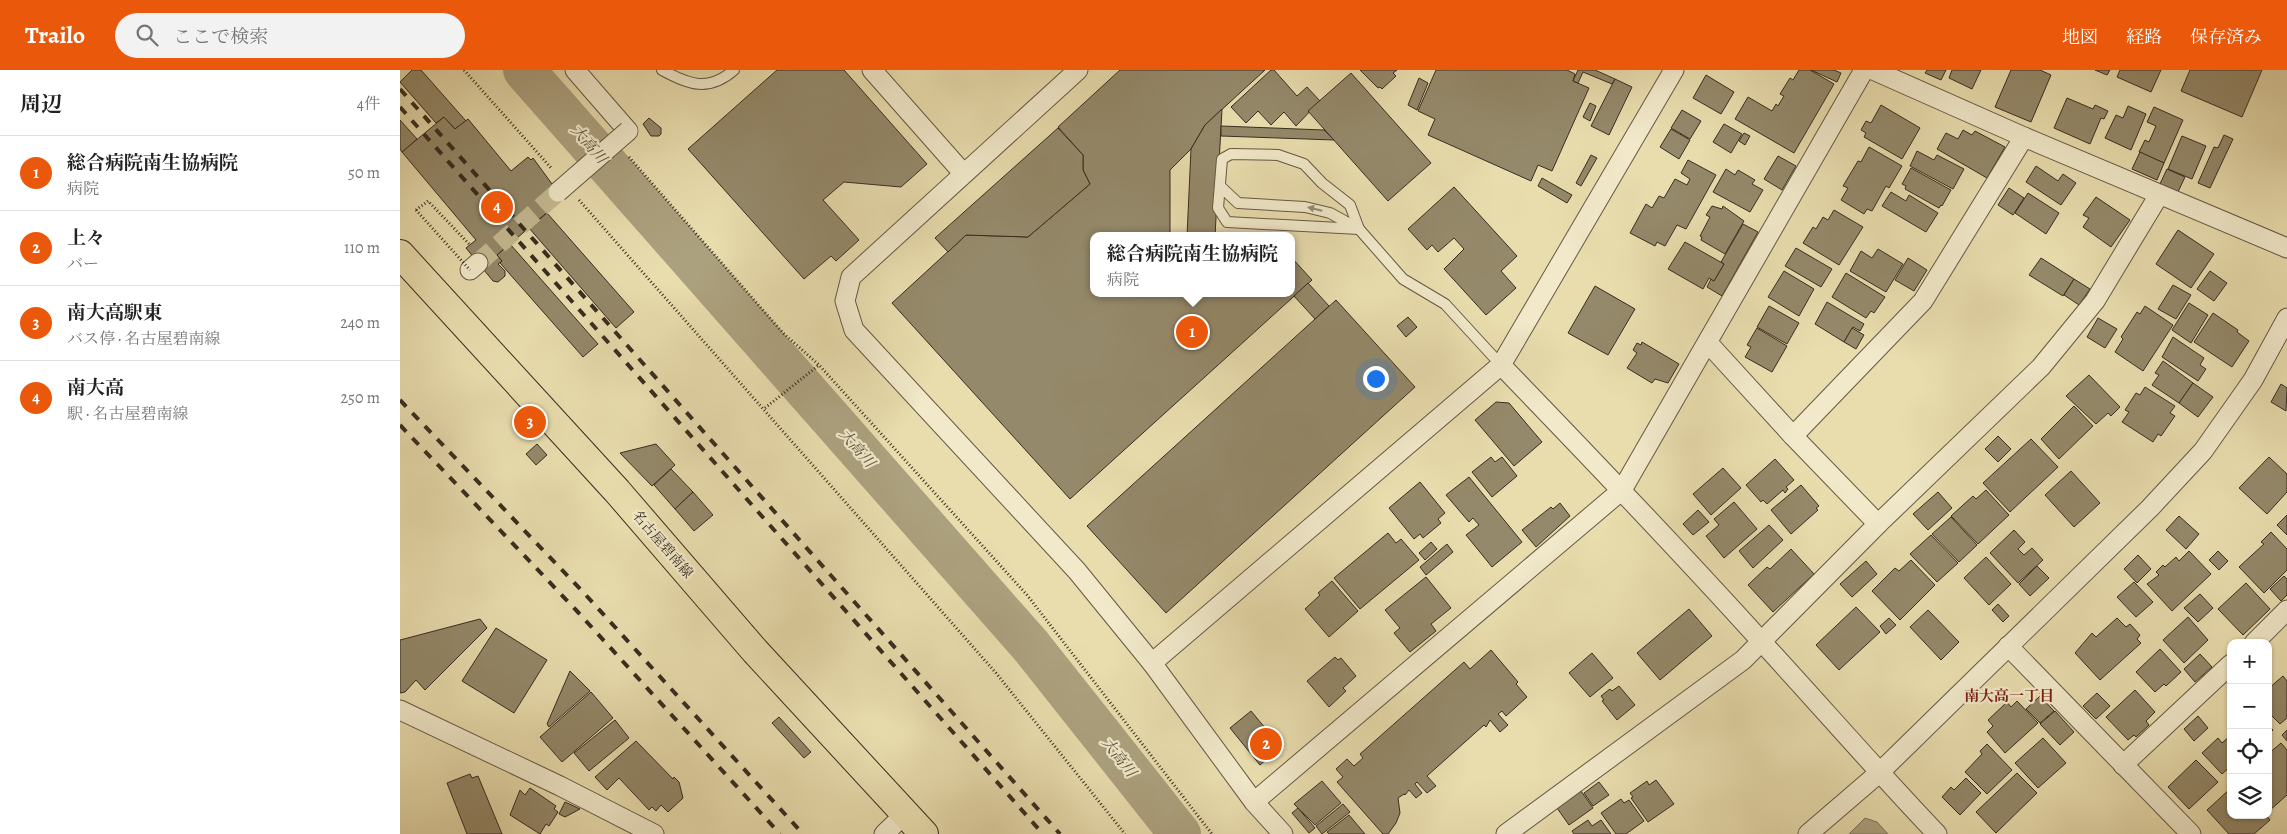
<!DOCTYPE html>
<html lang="ja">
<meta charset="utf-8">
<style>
:root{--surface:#fff;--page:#f2f2f2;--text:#222;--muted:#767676;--line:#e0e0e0;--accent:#ea580c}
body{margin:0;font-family:Alegreya,"Noto Serif JP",serif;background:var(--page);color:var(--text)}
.controls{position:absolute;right:15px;bottom:15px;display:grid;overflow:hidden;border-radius:10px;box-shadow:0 1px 4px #0004}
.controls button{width:45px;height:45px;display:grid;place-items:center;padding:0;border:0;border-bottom:1px solid var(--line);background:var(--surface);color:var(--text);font:25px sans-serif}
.you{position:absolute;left:975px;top:308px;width:18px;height:18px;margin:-12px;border:4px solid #fff;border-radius:50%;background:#1a73e8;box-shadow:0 0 0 8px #1a73e833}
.badge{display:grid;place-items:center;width:32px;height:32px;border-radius:50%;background:var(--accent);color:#fff;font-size:16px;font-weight:700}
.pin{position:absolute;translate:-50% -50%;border:2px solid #fff;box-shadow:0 1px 5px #0006}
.popup{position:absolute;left:690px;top:162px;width:205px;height:65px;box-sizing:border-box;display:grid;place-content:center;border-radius:10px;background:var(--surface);filter:drop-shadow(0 1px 4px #0005);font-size:16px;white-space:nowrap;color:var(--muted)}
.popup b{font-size:19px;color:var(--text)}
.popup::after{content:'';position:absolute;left:50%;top:100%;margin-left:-10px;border:10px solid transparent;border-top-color:var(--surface)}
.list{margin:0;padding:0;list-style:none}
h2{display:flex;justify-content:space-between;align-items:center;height:65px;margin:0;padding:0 20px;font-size:21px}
h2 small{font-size:16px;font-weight:400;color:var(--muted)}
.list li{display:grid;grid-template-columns:32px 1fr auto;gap:15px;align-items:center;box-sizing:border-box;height:75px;padding:0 20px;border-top:1px solid var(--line)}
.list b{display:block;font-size:19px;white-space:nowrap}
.list p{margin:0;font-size:16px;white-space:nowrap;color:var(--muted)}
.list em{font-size:16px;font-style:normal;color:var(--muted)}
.icon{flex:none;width:28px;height:28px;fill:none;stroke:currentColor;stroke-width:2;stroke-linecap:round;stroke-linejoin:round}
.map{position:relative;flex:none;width:1887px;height:764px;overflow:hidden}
header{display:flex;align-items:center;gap:30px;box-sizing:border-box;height:70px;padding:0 25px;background:var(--accent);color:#fff}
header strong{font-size:24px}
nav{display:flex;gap:28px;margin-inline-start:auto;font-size:18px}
.search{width:350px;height:45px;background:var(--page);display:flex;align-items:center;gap:12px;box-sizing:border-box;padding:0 18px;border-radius:28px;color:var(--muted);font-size:19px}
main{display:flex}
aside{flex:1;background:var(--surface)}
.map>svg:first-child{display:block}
.water{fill:#aca17e;stroke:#7d7358}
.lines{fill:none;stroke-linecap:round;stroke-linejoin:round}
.river{stroke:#aca17e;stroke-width:42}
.building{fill:#94896a;stroke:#372d20}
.street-tunnel{stroke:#c5ba92;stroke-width:19;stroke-dasharray:19 9;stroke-linecap:butt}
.lane-casing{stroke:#645944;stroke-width:12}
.street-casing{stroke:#645944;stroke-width:21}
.primary-casing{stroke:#372d20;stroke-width:30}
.path{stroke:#372d20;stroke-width:3;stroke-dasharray:1 2.5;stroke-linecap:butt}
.lane{stroke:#f1e9ca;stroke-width:10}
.street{stroke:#f1e9ca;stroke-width:19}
.primary{stroke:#e9ddae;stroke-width:28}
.rail{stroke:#372d20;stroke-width:4;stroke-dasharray:9 9;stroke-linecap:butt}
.street-bridge-casing{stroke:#645944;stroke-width:21;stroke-linecap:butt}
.path-bridge{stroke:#372d20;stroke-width:3;stroke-dasharray:1 2.5;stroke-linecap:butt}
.street-bridge{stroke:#f1e9ca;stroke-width:19}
.oneway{fill:#948b75}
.labels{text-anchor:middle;stroke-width:4.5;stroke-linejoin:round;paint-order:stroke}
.street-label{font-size:14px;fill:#372d20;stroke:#f1e9ca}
.water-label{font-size:15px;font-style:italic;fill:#5a503c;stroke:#f1e9ca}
.neighbourhood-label{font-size:15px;font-weight:bold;fill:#7a1f14;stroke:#f1e9ca}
</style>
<header>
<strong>Trailo</strong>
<div class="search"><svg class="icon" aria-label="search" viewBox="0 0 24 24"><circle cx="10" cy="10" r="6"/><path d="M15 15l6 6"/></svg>ここで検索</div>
<nav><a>地図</a><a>経路</a><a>保存済み</a></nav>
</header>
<main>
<aside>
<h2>周辺<small>4件</small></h2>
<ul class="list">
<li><span class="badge">1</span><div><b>総合病院南生協病院</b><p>病院</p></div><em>50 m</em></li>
<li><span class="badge">2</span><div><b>上々</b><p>バー</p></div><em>110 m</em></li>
<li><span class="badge">3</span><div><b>南大高駅東</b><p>バス停 · 名古屋碧南線</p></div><em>240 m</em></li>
<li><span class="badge">4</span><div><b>南大高</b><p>駅 · 名古屋碧南線</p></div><em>250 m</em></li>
</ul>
</aside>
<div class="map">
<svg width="1887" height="764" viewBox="0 0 1887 764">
<rect width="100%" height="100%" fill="#e9ddae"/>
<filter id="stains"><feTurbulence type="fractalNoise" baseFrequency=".004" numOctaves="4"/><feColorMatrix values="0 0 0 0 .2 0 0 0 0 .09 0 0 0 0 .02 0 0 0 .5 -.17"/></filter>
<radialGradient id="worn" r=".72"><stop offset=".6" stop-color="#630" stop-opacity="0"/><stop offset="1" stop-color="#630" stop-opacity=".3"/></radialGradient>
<!-- water -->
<polygon class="water" points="1465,748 1477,752 1488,764 1449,764"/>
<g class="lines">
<!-- river -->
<polyline class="river" points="124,0 631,576 780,764"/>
</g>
<!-- building -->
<g class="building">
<polygon points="12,0 21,0 66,51 55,59 44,47 36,53 0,12"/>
<polygon points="377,0 444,0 527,94 501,117 444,112 423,130 459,170 436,191 431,186 404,209 288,79"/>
<polygon points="720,0 865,0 805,55 791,79 770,100 770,165 778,166 693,166 693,223 891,223 891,187 912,210 670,429 492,233 566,165 628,167 690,114 683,100 683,85 658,57"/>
<polygon points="871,0 874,0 897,26 907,17 920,31 896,56 884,42 871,55 858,41 846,53 831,37"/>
<polygon points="960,0 997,0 993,3 996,6 982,19 980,17 978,18"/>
<polygon points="1036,0 1167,0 1175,4 1173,11 1189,18 1152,101 1138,95 1131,111 1028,65 1035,49 1018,41"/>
<polygon points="1178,0 1195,0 1215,9 1212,14 1183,2 1178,13 1173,11"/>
<polygon points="1399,0 1410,0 1434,14 1394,83 1335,49 1348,27 1372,41 1376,34 1378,36 1384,26 1380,24 1390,8 1393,10"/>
<polygon points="1411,0 1434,0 1441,3 1437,12"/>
<polygon points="1527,0 1546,0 1541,10 1525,3"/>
<polygon points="1552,0 1581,0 1572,19 1549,8"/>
<polygon points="1611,0 1640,0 1651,5 1631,52 1595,37"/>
<polygon points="1695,0 1710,0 1707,5"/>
<polygon points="1720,0 1761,0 1751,22 1717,7"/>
<polygon points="1790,0 1862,0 1842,47 1781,21"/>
<polygon points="951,3 1031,93 988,131 908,41"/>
<polygon points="1306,5 1334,22 1321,44 1293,28"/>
<polygon points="1019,8 1028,13 1017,40 1008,35"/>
<polygon points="1215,9 1232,17 1209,65 1191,56"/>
<polygon points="1667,28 1693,39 1695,35 1708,41 1704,49 1701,48 1690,74 1654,58"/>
<polygon points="1190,33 1196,36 1190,51 1183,47"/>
<polygon points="1481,35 1520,58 1502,89 1464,67 1466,63 1461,60 1466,51 1471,53"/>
<polygon points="1728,36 1746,44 1731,80 1705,68 1716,45 1723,48"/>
<polygon points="1754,37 1783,50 1764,93 1739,82 1745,70 1749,72 1756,56 1747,52"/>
<polygon points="822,39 815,166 787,166 791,79 805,55"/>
<polygon points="1282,40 1301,51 1290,69 1271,58"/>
<polygon points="44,47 55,59 68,49 111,101 128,87 131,90 133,88 163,129 97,185 102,191 98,194 105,201 105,206 98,212 93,211 66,178 76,170 2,82"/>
<polygon points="249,48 261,58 261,64 259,66 251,66 243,54"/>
<polygon points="0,50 17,69 2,82 0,79"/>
<polygon points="1324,54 1342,64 1331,83 1313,72"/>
<polygon points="821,56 924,60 934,70 821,66"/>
<polygon points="658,58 683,85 683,100 690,114 628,167 566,165 548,182 535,168"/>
<polygon points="1271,59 1290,70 1279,89 1260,77"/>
<polygon points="1563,60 1572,65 1575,61 1605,77 1587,108 1537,79 1546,63 1558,69"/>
<polygon points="1344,63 1350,66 1345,75 1339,71"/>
<polygon points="1824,65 1833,69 1810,118 1798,113 1814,77 1818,78"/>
<polygon points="1782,66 1806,76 1792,109 1768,99"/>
<polygon points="1469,77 1502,96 1489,118 1486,116 1472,141 1467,139 1464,144 1441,130 1448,118 1443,116 1458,91 1461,92"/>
<polygon points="1517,81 1534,90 1537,85 1564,99 1553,119 1510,96"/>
<polygon points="1740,82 1764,93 1757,110 1732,99"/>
<polygon points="1191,85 1197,88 1181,116 1176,113"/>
<polygon points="1378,86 1396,96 1382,120 1364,109"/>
<polygon points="1288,90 1316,105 1286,159 1277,155 1265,176 1257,172 1255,176 1230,163 1246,134 1252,138 1259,126 1264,128 1275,109 1287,115 1290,109 1281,103"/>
<polygon points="1636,96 1658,111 1663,104 1676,113 1661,135 1626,112"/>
<polygon points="1511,98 1551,120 1542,136 1541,135 1539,138 1505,119 1506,116 1502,114"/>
<polygon points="1326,99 1335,105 1338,100 1355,110 1352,114 1363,120 1350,142 1313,122"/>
<polygon points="1767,99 1785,107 1777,124 1759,116"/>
<polygon points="1142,108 1172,125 1167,133 1138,116"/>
<polygon points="1054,117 1117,186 1101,201 1116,218 1086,245 1044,199 1064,179 1054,168 1038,182 1032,175 1027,180 1008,159"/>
<polygon points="1609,118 1624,128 1613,145 1598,135"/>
<polygon points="1491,122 1506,131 1509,125 1538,143 1526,162 1482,136"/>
<polygon points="1628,123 1659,143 1646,164 1615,143"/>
<polygon points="1696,127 1730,150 1711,177 1683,157 1689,148 1683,145"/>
<polygon points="1312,136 1322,139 1323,136 1344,151 1325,184 1301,170 1302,167 1300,166 1310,147 1306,145"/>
<polygon points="1434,140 1463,157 1439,195 1403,173 1413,157 1416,159 1423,147 1428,150"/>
<polygon points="147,143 234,242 216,258 129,158"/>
<polygon points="1343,154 1358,162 1322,226 1307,217 1311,209 1314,211 1324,194 1321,192"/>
<polygon points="1778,160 1814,184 1791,218 1756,194"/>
<polygon points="1285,172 1324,194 1314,211 1309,208 1303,219 1268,199"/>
<polygon points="110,174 198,274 183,287 100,193 102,191 97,185"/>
<polygon points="1396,178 1432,199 1421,217 1385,196"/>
<polygon points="1478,179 1503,194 1486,222 1450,201 1461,181 1472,188"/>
<polygon points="1508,188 1527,200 1514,221 1495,210"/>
<polygon points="1641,188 1674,209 1663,226 1629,205"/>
<polygon points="1384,201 1414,219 1399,246 1368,227"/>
<polygon points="1810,201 1827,213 1814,231 1797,219"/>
<polygon points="1446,203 1485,227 1474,243 1471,241 1466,248 1432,227"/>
<polygon points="1674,209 1690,219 1679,235 1664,225"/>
<polygon points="908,213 929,236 915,249 894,226"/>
<polygon points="1773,215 1791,225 1776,249 1758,239"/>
<polygon points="1195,216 1235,239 1208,285 1168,263"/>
<polygon points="936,230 1015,317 766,543 687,456"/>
<polygon points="1427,232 1464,254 1460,261 1453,257 1444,272 1415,254"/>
<polygon points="1789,233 1808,245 1791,273 1772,260"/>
<polygon points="1369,236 1399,253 1387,274 1357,257"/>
<polygon points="1745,236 1773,255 1743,301 1715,282 1723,269 1721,267 1737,242 1740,244"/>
<polygon points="1813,243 1838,260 1837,262 1849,271 1832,297 1794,272"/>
<polygon points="1008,247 1017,257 1006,267 997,256"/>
<polygon points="1698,248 1717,259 1705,278 1687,267"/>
<polygon points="1357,258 1387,276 1372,302 1345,287 1351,277 1347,275"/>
<polygon points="1452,258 1464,265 1456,279 1444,272"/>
<polygon points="1773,267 1804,288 1800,295 1806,299 1798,311 1762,287"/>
<polygon points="1242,272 1279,294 1268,313 1255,309 1252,313 1227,298 1237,283 1233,280 1237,273 1241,275"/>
<polygon points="1763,291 1793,313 1779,333 1752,315 1759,305 1755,303"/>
<polygon points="1689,305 1720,337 1711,346 1708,343 1696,354 1666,326"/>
<polygon points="1793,313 1813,327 1798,347 1779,333"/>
<polygon points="1881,314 1887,318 1886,341 1871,332"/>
<polygon points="1745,317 1775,336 1770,343 1775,346 1761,366 1758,364 1753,372 1722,352 1729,342 1725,340 1736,323 1740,325"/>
<polygon points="1096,332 1109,333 1142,372 1114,396 1075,350"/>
<polygon points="1674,336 1693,356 1659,389 1641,369"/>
<polygon points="1598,366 1611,379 1598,392 1585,379"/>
<polygon points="1631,369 1658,397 1610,442 1583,413"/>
<polygon points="137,374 147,385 136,395 126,384"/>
<polygon points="256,374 275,395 252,416 220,383"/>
<polygon points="1091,387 1095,392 1102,387 1117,406 1092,427 1072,402"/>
<polygon points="1869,387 1887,404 1887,422 1867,444 1839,418"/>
<polygon points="1375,389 1394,410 1386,417 1388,419 1385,423 1383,420 1367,434 1363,430 1361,432 1346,415"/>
<polygon points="1323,398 1341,418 1311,445 1293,424"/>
<polygon points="271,399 293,422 275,439 254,415"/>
<polygon points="1671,401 1700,433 1674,457 1645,425"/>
<polygon points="1069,407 1122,472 1092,497 1066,465 1079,455 1073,448 1069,452 1046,425"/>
<polygon points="1020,412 1045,443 1038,449 1041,453 1023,468 1020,464 1014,469 989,438"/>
<polygon points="1401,415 1419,436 1416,438 1418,440 1391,464 1371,440"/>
<polygon points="1586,420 1609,445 1578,474 1551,446 1573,426 1576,429"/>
<polygon points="293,422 313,445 294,461 275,439"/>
<polygon points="1538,422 1552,438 1528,460 1513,444"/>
<polygon points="1334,432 1357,459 1324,488 1306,466 1319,455 1314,449"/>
<polygon points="1160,433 1170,446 1136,477 1122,460 1151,437 1153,439"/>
<polygon points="1298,440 1309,452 1293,465 1283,454"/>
<polygon points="1887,445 1887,465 1877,455"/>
<polygon points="1779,446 1799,464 1786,479 1766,460"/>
<polygon points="1551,447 1577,475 1559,492 1532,464"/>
<polygon points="1369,455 1383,470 1353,498 1339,481"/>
<polygon points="1614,460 1625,472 1618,479 1624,485 1632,478 1643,490 1618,513 1590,483"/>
<polygon points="1871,462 1887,479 1887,500 1864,523 1839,497 1864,474 1861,472"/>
<polygon points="988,463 996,473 1001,469 1019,490 960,539 934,508"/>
<polygon points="1531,465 1558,493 1537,512 1510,484"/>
<polygon points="1031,472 1037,479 1025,490 1019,483"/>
<polygon points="1047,474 1053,482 1026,505 1020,497"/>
<polygon points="1391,479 1414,504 1373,542 1348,515 1367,497 1370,499"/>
<polygon points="1789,481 1811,504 1772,541 1747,514 1759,505 1756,502 1763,495 1765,497 1776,487 1779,491"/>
<polygon points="1818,481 1828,491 1819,500 1809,490"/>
<polygon points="1738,485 1751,499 1737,513 1724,499"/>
<polygon points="1586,487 1611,514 1589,535 1564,508"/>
<polygon points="1511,490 1535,515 1500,550 1472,521 1495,498 1499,501"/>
<polygon points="1466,491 1477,504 1452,527 1440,514"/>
<polygon points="1637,496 1649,508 1630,526 1619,514"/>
<polygon points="1884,506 1887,509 1887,525 1881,531 1870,519"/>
<polygon points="1026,507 1051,538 1031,554 1036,561 1010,582 994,563 1000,558 985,540"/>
<polygon points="932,511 958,541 929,567 905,539 920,525 918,523"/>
<polygon points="1734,512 1753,532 1736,547 1717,527"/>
<polygon points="1846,513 1870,539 1843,565 1818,539"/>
<polygon points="1800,524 1813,538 1798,552 1784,538"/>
<polygon points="1598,534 1609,546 1603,552 1592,540"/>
<polygon points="1456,537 1480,562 1439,600 1416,575"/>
<polygon points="1289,539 1312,566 1260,610 1237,583"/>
<polygon points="1528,540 1559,572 1541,590 1510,557"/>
<polygon points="1788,547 1808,570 1784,593 1763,570"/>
<polygon points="1489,548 1496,555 1486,564 1480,556"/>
<polygon points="1717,548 1726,557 1730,554 1740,565 1737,569 1741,573 1700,610 1675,583 1692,563 1696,567"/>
<polygon points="80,549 87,558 25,620 16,610 5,622 0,623 0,570"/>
<polygon points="96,558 147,590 114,643 62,611"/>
<polygon points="1760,579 1781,602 1766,616 1764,614 1755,622 1736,602"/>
<polygon points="1091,580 1118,612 1116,614 1127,627 1106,646 1102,641 1098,644 1108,655 1100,662 1090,650 1086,657 1084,655 1027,706 1036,716 1027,723 1017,712 1015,714 1022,723 1016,728 1009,720 1005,725 1004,724 998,728 1000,743 996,753 988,764 983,764 937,712 943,707 936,699 947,689 954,696 963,688 960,684 1064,592 1070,599"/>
<polygon points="1192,583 1213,608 1190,627 1169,603"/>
<polygon points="1800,584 1812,597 1795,612 1784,599"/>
<polygon points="935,587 938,590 941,588 956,606 943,618 946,621 929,637 907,611"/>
<polygon points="170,601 190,621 149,657 147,654"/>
<polygon points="1883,606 1887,611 1887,648 1880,654 1868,642 1868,619"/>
<polygon points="1219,616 1235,635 1217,650 1202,631 1204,630 1201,626 1210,619 1212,621"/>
<polygon points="1735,620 1755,642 1746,651 1749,655 1736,667 1734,665 1728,670 1706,647"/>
<polygon points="191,622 213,648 162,692 140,667"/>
<polygon points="1697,623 1710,636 1696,649 1683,636"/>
<polygon points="1640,626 1654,641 1640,653 1626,639"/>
<polygon points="1617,631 1638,653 1605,683 1587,662 1593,656 1588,650 1607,632 1611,637"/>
<polygon points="851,641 881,677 860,695 830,658"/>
<polygon points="1655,641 1674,662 1660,675 1640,654"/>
<polygon points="1798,646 1808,658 1794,671 1784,659"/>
<polygon points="379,647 411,682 404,688 372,653"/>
<polygon points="215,650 229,668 189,701 174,683"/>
<polygon points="1868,655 1873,660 1868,665"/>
<polygon points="1887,660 1887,671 1882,665"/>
<polygon points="1831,665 1831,696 1822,704 1802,683 1818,668 1822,673"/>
<polygon points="1643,668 1666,693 1638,718 1615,693"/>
<polygon points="236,671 273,709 274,707 279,712 283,728 268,742 261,735 256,741 252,737 249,740 219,708 207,720 195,707"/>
<polygon points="1881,673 1887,680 1887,725 1868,742 1868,684"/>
<polygon points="1587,674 1612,700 1587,724 1565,702 1582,684 1580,681"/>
<polygon points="1796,690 1818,712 1789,739 1768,717"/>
<polygon points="1617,703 1637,723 1596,763 1576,742"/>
<polygon points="70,704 72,708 78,706 102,764 67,764 47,713"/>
<polygon points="1566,708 1581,723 1560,745 1542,727 1551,717 1554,720"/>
<polygon points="1256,710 1274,734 1248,752 1231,728 1233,727 1230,723 1247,711 1249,715"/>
<polygon points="922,711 941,733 915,755 894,734"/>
<polygon points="1199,712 1209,725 1193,736 1184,723"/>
<polygon points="130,718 156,736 154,739 158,742 149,756 146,754 140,764 110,745 120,720 125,725"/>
<polygon points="1831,718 1831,745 1866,745 1870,750 1854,764 1829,764 1807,740"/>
<polygon points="1181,721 1193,738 1169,755 1157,738"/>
<polygon points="1221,729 1224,733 1229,730 1244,751 1226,764 1216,764 1201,743"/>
<polygon points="165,732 180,739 165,747 159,744"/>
<polygon points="943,734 950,742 922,764 916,756"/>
<polygon points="898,738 915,758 909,763 892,743"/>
<polygon points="949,745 965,764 929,764 927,762"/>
<polygon points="1188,750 1192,756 1201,750 1211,764 1174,764 1172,761"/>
</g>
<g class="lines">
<!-- street-tunnel -->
<polyline class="street-tunnel" points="78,193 158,122"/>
<!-- lane casing -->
<g class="lane-casing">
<g id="lane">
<path d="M262 0C289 15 309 22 334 0"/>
<polygon points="831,84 878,85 904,94 922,113 950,135 959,159 827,152 818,138 822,89"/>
<polyline points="820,116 838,133 905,137 930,143 959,159 1003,209 1045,234 1101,295"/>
</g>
</g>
<!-- street casing -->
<g class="street-casing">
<g id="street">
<polyline points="175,0 228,61"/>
<polyline points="472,0 563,103"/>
<polyline points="678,0 451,207 445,231 454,260 677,501 752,593 854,732 883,764"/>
<polyline points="1473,0 1624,67 1887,178"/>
<polyline points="70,200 78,193"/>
<polyline points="1308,273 1393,366 1478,454"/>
<path d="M1101 295C1189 386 1276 477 1361 571 1420 635 1477 701 1537 764"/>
<polyline points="1393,366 1523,231 1624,67"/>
<polyline points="1854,573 1887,540"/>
<polyline points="1608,576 1791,764"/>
<polyline points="752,593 1101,295 1274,0"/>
<polyline points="0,640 160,716 254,764"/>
<polyline points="1723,695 1831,594"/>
<polyline points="854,732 1222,420 1464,0"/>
<polyline points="484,764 506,743"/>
<polyline points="1106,764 1343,590 1478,454 1641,297 1695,231 1759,125"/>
<polyline points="1408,764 1479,703 1750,438 1803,381 1853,310 1887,248"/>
</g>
</g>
<!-- primary casing -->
<g class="primary-casing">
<polyline id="primary" points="0,184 217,421 355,581 524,764"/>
</g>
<!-- path -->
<g class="path">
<polyline points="64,0 152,99"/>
<polyline points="229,87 383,263 419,295 627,525 812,764"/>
<polyline points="179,130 596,603 725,764"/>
<polyline points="16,140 28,131 69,174"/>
<polyline points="365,338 419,295"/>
</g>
<!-- lane -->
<use href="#lane" class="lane"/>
<!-- street -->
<use href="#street" class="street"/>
<!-- primary -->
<use href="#primary" class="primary"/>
<!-- rail -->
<g class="rail">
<polyline points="0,19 660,764"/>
<polyline points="0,37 643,764"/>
<polyline points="0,330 184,523 403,764"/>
<polyline points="0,355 176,540 380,764"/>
</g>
<!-- street-bridge casing -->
<g class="street-bridge-casing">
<polyline id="street-bridge" points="158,122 228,61"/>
</g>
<!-- path-bridge -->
<polyline class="path-bridge" points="16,140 70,200"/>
<!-- street-bridge -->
<use href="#street-bridge" class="street-bridge"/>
</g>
<!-- one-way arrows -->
<defs><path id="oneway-solid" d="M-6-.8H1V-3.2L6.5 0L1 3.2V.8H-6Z" transform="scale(1.25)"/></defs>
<use class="oneway" href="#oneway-solid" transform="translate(915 139) rotate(-166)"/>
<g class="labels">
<!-- street labels -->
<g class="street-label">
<text transform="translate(263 474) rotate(49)" y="5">名古屋碧南線</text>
</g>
<!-- water labels -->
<g class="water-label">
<text transform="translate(189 74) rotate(49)" y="5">大高川</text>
<text transform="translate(457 378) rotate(49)" y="5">大高川</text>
<text transform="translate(719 687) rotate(52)" y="5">大高川</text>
</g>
<!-- neighbourhood labels -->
<g class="neighbourhood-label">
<text x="1609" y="631">南大高一丁目</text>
</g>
</g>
<rect width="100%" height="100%" filter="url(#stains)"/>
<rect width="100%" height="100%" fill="url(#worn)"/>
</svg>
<div class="controls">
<button>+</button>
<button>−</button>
<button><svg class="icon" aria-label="locate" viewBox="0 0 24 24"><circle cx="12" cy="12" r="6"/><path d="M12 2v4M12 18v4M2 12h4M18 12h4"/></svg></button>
<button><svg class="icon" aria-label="layers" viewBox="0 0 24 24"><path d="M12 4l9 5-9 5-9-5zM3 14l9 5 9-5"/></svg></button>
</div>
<div class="you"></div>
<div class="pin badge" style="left:792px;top:262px">1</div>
<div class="popup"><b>総合病院南生協病院</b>病院</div>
<div class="pin badge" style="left:866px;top:674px">2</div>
<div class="pin badge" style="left:130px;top:352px">3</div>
<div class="pin badge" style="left:97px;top:137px">4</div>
</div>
</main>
